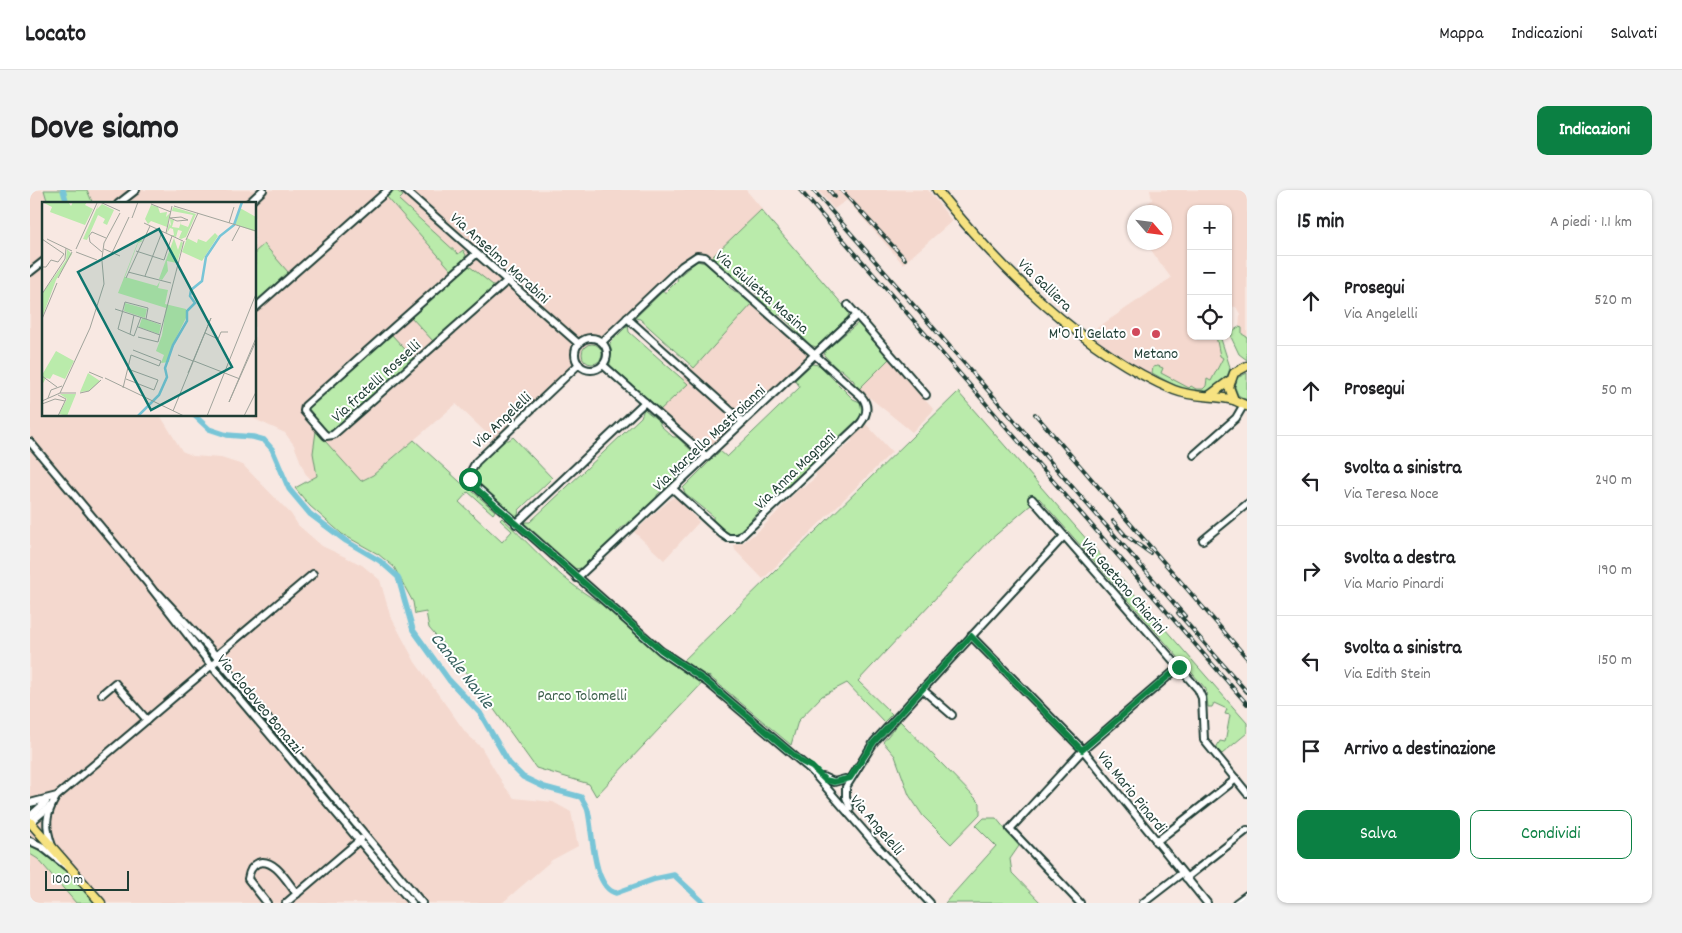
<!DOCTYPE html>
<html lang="it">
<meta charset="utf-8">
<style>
:root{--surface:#fff;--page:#f2f2f2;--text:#202124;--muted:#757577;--line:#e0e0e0;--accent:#0b8043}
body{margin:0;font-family:Dekko,sans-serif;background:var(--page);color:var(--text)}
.controls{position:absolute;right:15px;top:15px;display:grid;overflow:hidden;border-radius:10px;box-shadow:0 1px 4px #0004}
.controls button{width:45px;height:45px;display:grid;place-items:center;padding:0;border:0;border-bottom:1px solid var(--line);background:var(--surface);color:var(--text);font:25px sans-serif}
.compass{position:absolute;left:1097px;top:15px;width:45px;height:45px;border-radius:50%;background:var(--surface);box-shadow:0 1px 4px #0004;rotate:118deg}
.scale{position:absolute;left:15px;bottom:12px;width:84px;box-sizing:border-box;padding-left:5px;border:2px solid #1f3d34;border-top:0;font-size:14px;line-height:18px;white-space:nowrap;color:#1f3d34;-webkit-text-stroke:4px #fff;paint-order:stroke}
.stop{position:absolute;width:15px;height:15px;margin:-11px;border:4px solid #0b8043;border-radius:50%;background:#fff}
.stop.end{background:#0b8043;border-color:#fff;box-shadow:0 1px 5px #0008}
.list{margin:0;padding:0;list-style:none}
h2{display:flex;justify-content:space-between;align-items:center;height:65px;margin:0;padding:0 20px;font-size:21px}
h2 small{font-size:16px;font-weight:400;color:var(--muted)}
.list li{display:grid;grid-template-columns:32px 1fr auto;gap:15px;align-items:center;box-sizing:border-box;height:90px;padding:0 20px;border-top:1px solid var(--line)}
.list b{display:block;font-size:19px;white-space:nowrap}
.list p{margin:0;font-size:16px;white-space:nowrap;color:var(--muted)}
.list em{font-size:16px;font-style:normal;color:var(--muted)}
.actions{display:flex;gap:10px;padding:15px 20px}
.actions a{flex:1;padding:11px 0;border:1px solid var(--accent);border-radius:10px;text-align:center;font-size:18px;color:var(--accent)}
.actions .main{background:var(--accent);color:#fff}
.icon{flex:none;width:28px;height:28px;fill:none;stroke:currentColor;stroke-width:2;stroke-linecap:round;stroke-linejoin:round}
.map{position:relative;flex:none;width:1217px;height:713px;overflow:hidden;border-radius:10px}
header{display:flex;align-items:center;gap:30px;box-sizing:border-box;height:70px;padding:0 25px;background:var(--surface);border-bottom:1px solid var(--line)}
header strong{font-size:24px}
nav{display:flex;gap:28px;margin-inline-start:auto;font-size:18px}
.intro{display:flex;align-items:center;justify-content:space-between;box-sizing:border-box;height:120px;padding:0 30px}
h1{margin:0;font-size:35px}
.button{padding:12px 22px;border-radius:10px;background:var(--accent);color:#fff;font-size:18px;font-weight:700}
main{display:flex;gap:30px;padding:0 30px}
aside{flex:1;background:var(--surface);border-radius:10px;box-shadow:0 1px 4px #0004}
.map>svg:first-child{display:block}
.built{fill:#f4d8ce}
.green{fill:#baebab;stroke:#6c9470}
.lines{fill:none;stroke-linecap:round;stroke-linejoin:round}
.canal{stroke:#78c5d7;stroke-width:5.5}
.minor-casing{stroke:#1f3d34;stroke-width:10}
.major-casing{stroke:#1f3d34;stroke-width:11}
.minor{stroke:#fff;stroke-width:6}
.major{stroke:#f6e281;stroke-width:8}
.rail-casing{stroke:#1f3d34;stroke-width:4}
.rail{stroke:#fff;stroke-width:2;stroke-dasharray:5.5;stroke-linecap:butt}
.route{stroke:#0b8043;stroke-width:6}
.poi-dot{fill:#d1495b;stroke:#fff;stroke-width:2}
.labels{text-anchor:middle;stroke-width:4;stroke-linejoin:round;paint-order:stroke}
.street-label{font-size:16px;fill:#1f3d34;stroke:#fff}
.poi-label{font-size:16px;fill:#1f3d34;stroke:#fff;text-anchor:end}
.park-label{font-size:16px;fill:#3e604c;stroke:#fff}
.water-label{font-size:18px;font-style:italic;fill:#355f5d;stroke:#fff}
.inset-river{fill:none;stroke:#78c5d7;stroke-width:2.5}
.inset-road{fill:none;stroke:#a1a49c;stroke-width:1}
.view{fill:#0f766e;fill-opacity:0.15;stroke:#0f766e;stroke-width:2.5}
.inset-edge{fill:none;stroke:#1f3d34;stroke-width:2.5}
</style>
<header>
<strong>Locato</strong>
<nav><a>Mappa</a><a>Indicazioni</a><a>Salvati</a></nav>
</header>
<div class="intro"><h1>Dove siamo</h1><a class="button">Indicazioni</a></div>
<main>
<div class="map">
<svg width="1217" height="713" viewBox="0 0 1217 713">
<rect width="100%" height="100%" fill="#f8e8e2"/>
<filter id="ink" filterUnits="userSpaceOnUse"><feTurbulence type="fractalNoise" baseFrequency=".02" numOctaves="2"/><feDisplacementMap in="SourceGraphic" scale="10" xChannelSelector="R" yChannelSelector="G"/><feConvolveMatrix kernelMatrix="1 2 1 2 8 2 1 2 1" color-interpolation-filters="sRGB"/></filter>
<g filter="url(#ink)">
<!-- built -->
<g class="built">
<polygon points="0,0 14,0 18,14 14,14 14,225 130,225 152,261 163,266 191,268 213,275 261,324 268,335 292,356 332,375 350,390 360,425 385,472 436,543 451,557 475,597 484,608 523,612 541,622 548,656 522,670 472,713 0,713"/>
<polygon points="57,0 716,0 732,19 686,65 668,69 649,80 469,255 426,214 343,285 332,290 314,293 292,301 275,283 264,255 255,243 216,225 225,225 225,14 63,14"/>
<polygon points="788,0 898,0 922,31 873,74 817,10 804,19"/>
<polygon points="1120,0 1217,0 1217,170 1209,164 1201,147 1204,140 1209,137 1210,124 1206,117 1198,116 1198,19 1161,19 1161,146 1190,146 1200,177 1194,191 1172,202 1150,198 1134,192 1110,180 1058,144 1141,88 1116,53 1134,52 1134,22 1105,22 1122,10"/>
<polygon points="725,108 793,164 675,275 620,222"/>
<polygon points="859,169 904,220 882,242 829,199"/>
<polygon points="836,234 862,262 733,389 705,360 704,355 714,352 731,339 770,298 773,298 786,287 786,283 822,251 822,248"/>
<polygon points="642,308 647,308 669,332 634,370 604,342"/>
</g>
<!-- green -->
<g class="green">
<polygon points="14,0 57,0 63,14 18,14"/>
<polygon points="361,1 367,1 373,6 369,10 428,64 433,60 436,65 433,71 422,81 356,6"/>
<polygon points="731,20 819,122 818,127 786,157 780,155 751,125 747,125 728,108 728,105 714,92 710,93 682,67"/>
<polygon points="234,54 258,82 225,113 225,62"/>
<polygon points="667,71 675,73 699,94 699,97 722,114 664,178 610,129 605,128 632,102 636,102 647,91 648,87"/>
<polygon points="439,76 463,95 463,98 403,151 381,127"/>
<polygon points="828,133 859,169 829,199 824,195 824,191 811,179 807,179 794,165 796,160"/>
<polygon points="598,135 599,142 658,194 630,220 580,175 580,153"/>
<polygon points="1209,137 1212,138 1212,144 1217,147 1217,170 1209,164 1201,147 1204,140"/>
<polygon points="361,144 384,169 302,242 298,242 278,218"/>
<path d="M1186 146H1190L1200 177C1199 185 1194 191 1187 196 1166 212 1141 193 1122 183L1123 177 1128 176 1133 178 1131 183 1159 198 1161 196 1166 199H1173L1176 196 1177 189 1181 191 1193 168 1190 166Z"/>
<circle cx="562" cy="164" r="10"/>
<polygon points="782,174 789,175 823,209 830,212 832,221 830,227 738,316 734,316 722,328 722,332 709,343 699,344 683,330 683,326 655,303 653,298 690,261 697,267 770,197 765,190"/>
<polygon points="1217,183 1217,210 1208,205 1205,197 1207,188"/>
<path d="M928 202 1217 533V543L1192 564 1186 558 1190 551 1195 552 1200 525 1195 524 1197 519 1184 513 1182 517H1178L1176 499 1009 308 960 350 828 491 862 524 854 532 817 493 792 506 768 531 761 555 679 486 566 606 559 594 506 578 443 490 399 438 396 422 385 424 383 412 364 377 348 364 312 344 280 316 265 298 287 286 283 263 286 241 331 291 343 285 384 250 440 301 441 300 465 321 463 324 438 302 429 312 472 352 482 341 470 330 472 328C496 350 516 374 542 394 553 403 565 409 576 418 599 438 622 460 648 476Z"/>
<polygon points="614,219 630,232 630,235 643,247 647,247 664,263 664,271 644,293 640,293 627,305 627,308 603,331 599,331 587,342 587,346 552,378 544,379 494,335 494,332 500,332 611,227"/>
<polygon points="483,247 522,288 489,320 488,325 486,327 447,293 444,283 447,276 475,250 479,250"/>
<polygon points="870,531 950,613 950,624 921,654 893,626 879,605 865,566 853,552"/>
<polygon points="954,628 966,628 989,656 980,669 982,683 1011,713 915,713 966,656 946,636"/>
<path d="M0 656C26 667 48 692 66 713H46L8 669 0 664Z"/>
</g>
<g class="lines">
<!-- canal -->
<g class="canal">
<polyline points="33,0 37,14"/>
<path d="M164 225 179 239 197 245 223 247 234 250 242 259 259 299 280 324 316 351 350 371 368 387 383 440 419 490 450 523 479 573 493 587 514 597 551 607C553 611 557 616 558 621 563 641 562 697 586 703L625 689 644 685 674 713"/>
</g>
<!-- minor casing -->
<g class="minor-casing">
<g id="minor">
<polyline points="375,0 549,154"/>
<polyline points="88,14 106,0"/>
<polyline points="218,14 233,0"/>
<polyline points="446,64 275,216 274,221 296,246 303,245 477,91"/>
<polyline points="0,82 14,71"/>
<polyline points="818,115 896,205"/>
<polyline points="225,118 358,0"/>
<polyline points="597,128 713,232"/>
<circle cx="561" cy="164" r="16"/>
<path d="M572 152 652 76 667 66 675 67 831 206C839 215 838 224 830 234L709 348H698L692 344 643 299"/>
<polyline points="549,174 446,272 440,283 443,294 631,461 677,492 781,580 846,655 900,713"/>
<polyline points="573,175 677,267"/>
<polyline points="0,252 115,390 181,475 382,713"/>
<polyline points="1164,265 1206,228 1213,216"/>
<polyline points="1002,309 1168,499 1172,508 1174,550 1217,603"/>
<polyline points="486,334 615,212"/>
<polyline points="1173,350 1217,314"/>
<polyline points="547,388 827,125"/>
<polyline points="129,404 180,459 392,713"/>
<polyline points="941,446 1053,560 1177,713"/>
<polyline points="186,466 283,384"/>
<polyline points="892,499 922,525"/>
<polyline points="72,504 85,493 117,530"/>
<polyline points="793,587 804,592 815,589"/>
<polyline points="0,613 27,606 189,469"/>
<polyline points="820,618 816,607 816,597 844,552 1034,346"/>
<polyline points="0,626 16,612"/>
<polyline points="0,633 19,617"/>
<polyline points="0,651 11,656 36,676"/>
<polyline points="1126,652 1206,589"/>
<path d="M22 656C15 636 15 626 26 607"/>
<polyline points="1156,688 1217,640"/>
<path d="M237 713 218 689C219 682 221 676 228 673 244 667 258 693 267 704"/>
<polyline points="256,713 331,649"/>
<polyline points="1050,713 980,639 1053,560 1149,477"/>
<polyline points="1113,713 1152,683"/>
<polyline points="1206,713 1217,705"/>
</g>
</g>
<!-- major casing -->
<g class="major-casing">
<g id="major">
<path d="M907 0C968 76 1053 162 1144 200 1164 208 1184 205 1204 210"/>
<polyline points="1217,176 1204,183 1199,197 1204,210 1217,216"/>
<polyline points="1179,206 1199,191"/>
<polyline points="0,632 71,713"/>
</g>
</g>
<!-- minor -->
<use href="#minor" class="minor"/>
<!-- major -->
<use href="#major" class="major"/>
<!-- rail casing -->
<g class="rail-casing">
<g id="rail">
<polyline points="770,0 1217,514"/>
<polyline points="783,0 1155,426"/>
<polyline points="799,0 805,7"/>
<polyline points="811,0 875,69"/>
<polyline points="1005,224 1217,468"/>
<polyline points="1083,331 1095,345 1120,363"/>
<polyline points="1148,423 1217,502"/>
</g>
</g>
<!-- rail -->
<use href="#rail" class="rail"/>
</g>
</g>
<g class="lines" filter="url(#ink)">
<!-- route -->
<polyline class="route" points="440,289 449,301 631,460 677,492 772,572 782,577 795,590 804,592 820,588 844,552 941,446 1052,560 1149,477"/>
</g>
<!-- markers -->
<g class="poi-dot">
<circle cx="1106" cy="142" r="5"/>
<circle cx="1126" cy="144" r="5"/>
</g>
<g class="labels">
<!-- street labels -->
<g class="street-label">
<text transform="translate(471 67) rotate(42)" y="6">Via Anselmo Marabini</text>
<text transform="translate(1016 94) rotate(44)" y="6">Via Galliera</text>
<text transform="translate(733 101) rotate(41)" y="6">Via Giulietta Masina</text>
<text transform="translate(345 190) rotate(-42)" y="6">Via fratelli Rosselli</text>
<text transform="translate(471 229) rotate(-43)" y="6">Via Angelelli</text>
<text transform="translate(678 247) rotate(-43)" y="6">Via Marcello Mastroianni</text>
<text transform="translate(764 279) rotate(-44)" y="6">Via Anna Magnani</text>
<text transform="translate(1095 395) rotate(49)" y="6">Via Gaetano Chiarini</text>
<text transform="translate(231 513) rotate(50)" y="6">Via Clodoveo Bonazzi</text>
<text transform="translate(1103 601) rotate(51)" y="6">Via Mario Pinardi</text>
<text transform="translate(848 634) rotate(50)" y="6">Via Angelelli</text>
</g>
<!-- poi labels -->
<g class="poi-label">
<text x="1096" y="148">M'O Il Gelato</text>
<text x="1126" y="168" text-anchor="middle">Metano</text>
</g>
<!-- park labels -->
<g class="park-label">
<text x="552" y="510">Parco Tolomelli</text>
</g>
<!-- water labels -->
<g class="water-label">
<text transform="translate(433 480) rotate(52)" y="6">Canale Navile</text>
</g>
</g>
<!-- overview -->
<g transform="translate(12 12)">
<rect width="214" height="214" fill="#f8e8e2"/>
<path d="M0 0H26L29 4 31 0H45L43 3 51 7 43 23 8 10 10 5ZM57 1 55 7 60 2 72 8 65 23 61 21 63 17 56 13 45 38 41 37ZM109 3 116 5 118 11 125 10 124 15 128 11 125 25 109 19 106 22 103 17ZM131 5 154 12 144 35 139 37 137 36 140 29 136 28 134 35 128 33H132L131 27 128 26 125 31 127 21 129 24 128 17 132 18 130 25 137 26 140 17 138 22 146 25 151 13 130 9ZM198 6 214 15V30L192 22ZM173 31 176 34 160 59 140 50 145 36 155 41 156 37 164 40ZM132 36 136 48 139 39 141 41 135 61 125 59 126 69 120 78 117 77ZM97 37 101 39 96 41 83 75 115 84 118 79 116 86 126 88 123 102 144 107V116L130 144 127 160 119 161 122 153 114 149 120 133 124 106 76 91ZM25 47 30 52 14 78 0 116V92L24 58ZM83 101 105 107 103 116 82 109ZM100 116 119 123 117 132 97 125ZM14 149 32 159 23 177 11 172 8 177 4 176 0 183V173ZM46 171 58 179 47 189 38 190ZM18 192H34L25 214 17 212 25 197Z" fill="#baebab"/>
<path class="inset-river" d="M96 214 117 193 125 175 123 166 131 143 145 119V109L153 101 148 94 149 88 160 79 164 55 178 34 192 23 200 0"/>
<path class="inset-road" d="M58 0 78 9M109 2 129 10M132 4 214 29M139 15 146 18 135 19 128 16ZM90 16 96 0M102 21 141 39M187 21 192 5M124 31 130 4M0 37 22 52 16 60 9 58 4 65H0M5 37 30 49M144 38 156 11M190 39 198 24M34 47 55 1M62 47 78 54M94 49 122 58 130 34M34 50 55 58M60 50 48 40 47 34 50 30 64 36M70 51 87 15M60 56 62 41 78 11M86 70 129 81M103 74 120 30M16 76 30 50M84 76 108 24M0 92 23 57 24 46M73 107 119 122M0 117 15 81M96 125 118 133M163 131 176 137 179 130H186M88 132 92 113M92 134 76 127 83 100 106 106 104 117M92 134 99 115M96 135 116 140 142 39M214 136 187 200 214 139M89 153 117 164 119 159 91 148M136 153 151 159M152 159 198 177M47 170 61 176M0 174 15 185M63 176 142 214M84 177 112 188 116 178 86 167M81 186 89 153M18 191H34M38 191 47 189 59 178M16 193 24 197 16 214M6 196 9 188 20 184M0 199 18 191 48 126 62 82 60 59M0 202 13 197 23 199M131 209 169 116 146 171M165 214 214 92M202 214 214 190"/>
<path class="view" d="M117 27 190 165 109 208 36 70Z"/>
<rect width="214" height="214" class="inset-edge"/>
</g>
</svg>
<div class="controls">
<button>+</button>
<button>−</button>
<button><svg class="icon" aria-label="locate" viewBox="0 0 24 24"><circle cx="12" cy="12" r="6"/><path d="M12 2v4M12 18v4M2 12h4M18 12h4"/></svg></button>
</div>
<svg class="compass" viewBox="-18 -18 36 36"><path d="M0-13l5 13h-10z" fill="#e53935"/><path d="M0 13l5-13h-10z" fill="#757577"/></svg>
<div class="scale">100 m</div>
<div class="stop" style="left:440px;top:289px"></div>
<div class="stop end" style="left:1149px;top:477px"></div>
</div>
<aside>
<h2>15 min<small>A piedi · 1.1 km</small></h2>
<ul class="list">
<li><svg class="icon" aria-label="ahead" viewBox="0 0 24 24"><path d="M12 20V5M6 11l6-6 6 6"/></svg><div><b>Prosegui</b><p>Via Angelelli</p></div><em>520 m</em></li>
<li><svg class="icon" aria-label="ahead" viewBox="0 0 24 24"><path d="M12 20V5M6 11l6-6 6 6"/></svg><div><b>Prosegui</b></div><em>50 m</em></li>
<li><svg class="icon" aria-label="left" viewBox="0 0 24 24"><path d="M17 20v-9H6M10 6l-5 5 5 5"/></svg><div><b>Svolta a sinistra</b><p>Via Teresa Noce</p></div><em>240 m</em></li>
<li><svg class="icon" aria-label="right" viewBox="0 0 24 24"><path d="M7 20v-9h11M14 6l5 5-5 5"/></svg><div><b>Svolta a destra</b><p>Via Mario Pinardi</p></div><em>190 m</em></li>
<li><svg class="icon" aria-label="left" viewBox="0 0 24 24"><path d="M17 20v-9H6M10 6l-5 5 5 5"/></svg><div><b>Svolta a sinistra</b><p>Via Edith Stein</p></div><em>150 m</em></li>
<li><svg class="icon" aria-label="arrive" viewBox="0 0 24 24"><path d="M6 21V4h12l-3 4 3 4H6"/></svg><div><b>Arrivo a destinazione</b></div></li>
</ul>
<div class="actions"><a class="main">Salva</a><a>Condividi</a></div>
</aside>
</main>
